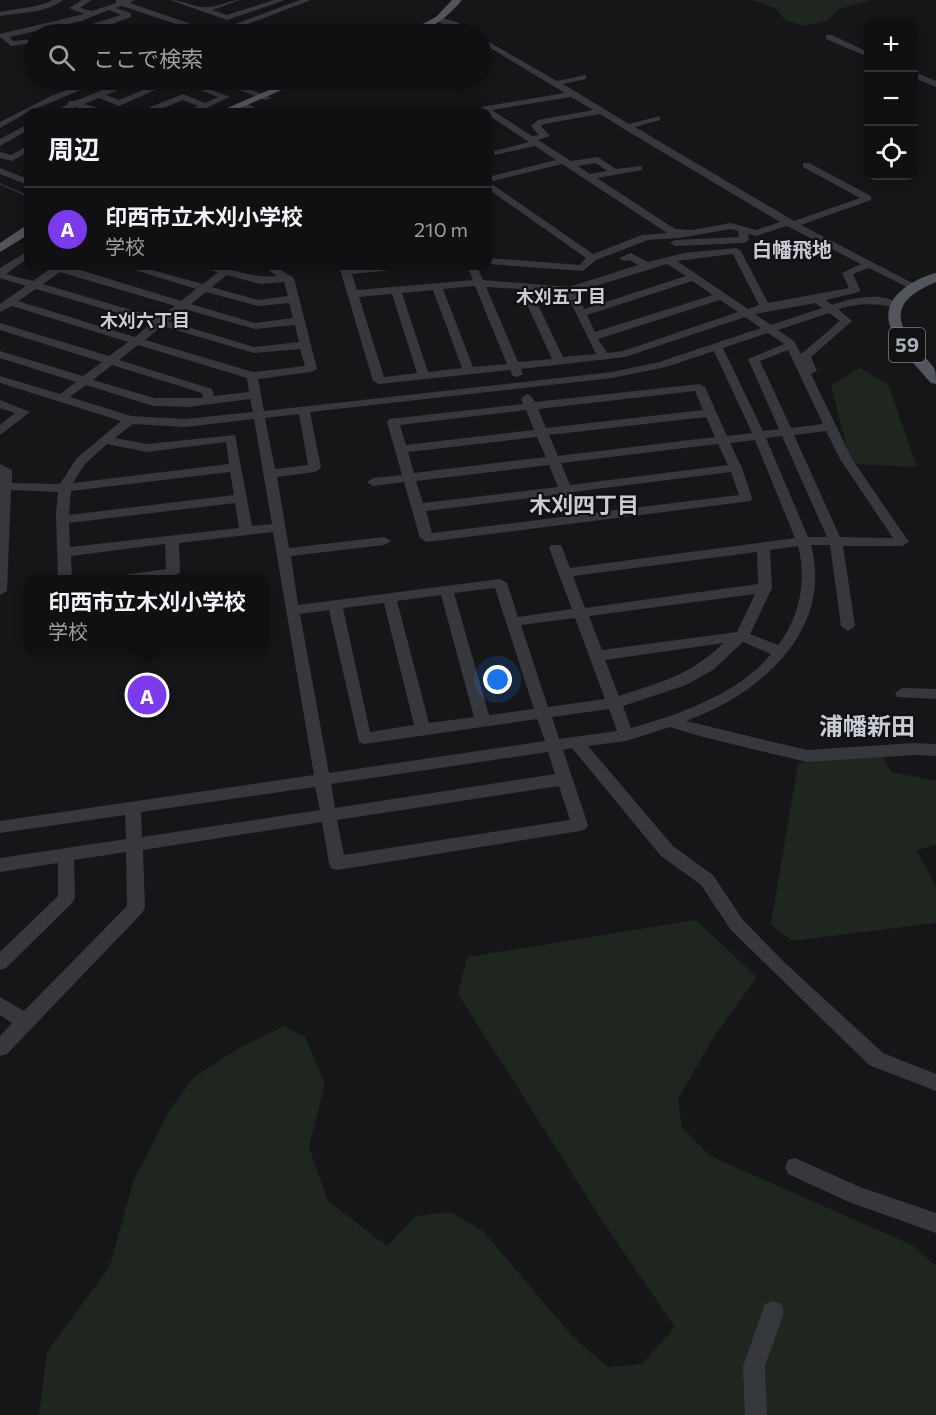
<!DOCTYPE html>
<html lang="ja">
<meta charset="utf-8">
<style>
:root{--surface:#101012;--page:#19191b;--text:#f1f3f6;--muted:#9c9d9f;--line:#303032;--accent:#7c3aed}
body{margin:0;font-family:Commissioner,"Noto Sans JP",sans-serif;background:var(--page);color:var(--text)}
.controls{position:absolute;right:18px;top:18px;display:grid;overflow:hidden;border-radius:12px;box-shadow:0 3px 15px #0003}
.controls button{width:54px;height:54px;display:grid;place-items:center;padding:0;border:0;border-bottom:2px solid var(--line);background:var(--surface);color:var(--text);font:30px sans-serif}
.you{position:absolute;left:498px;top:680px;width:21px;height:21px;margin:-15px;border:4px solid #fff;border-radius:50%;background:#1a73e8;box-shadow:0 0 0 9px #1a73e833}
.badge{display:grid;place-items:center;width:39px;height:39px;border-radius:50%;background:var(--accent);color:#fff;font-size:20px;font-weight:700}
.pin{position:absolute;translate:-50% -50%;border:3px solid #fff;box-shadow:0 2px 6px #0006}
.popup{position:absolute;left:24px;top:575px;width:246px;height:78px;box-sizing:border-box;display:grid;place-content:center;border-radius:12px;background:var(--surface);filter:drop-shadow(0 2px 4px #0005);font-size:20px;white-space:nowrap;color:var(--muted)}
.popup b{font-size:22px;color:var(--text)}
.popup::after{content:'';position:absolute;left:50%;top:100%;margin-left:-12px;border:12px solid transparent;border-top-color:var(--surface)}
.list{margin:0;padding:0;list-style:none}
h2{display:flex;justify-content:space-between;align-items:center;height:78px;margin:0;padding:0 24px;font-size:26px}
h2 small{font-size:20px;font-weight:400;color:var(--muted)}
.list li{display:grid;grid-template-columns:39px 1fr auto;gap:18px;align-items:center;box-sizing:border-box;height:84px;padding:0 24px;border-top:2px solid var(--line)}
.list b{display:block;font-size:22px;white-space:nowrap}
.list p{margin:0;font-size:20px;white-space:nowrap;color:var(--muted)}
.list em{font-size:20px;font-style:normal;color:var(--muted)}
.icon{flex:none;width:33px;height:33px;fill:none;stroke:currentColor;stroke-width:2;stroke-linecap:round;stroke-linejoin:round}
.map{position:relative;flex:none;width:936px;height:1415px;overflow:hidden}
.search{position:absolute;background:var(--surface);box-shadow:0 3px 15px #0003;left:24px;top:24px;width:468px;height:66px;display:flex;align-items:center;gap:15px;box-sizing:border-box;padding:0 21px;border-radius:33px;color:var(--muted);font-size:22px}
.panel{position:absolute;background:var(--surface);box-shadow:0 3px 15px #0003;left:24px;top:108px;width:468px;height:162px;border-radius:12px}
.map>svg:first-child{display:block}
.green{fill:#1e261f}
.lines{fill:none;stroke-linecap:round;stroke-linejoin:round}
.stream{stroke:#2c353c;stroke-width:1.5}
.minor{fill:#37383d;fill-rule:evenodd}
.major{fill:#53555c;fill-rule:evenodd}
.labels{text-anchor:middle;stroke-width:4.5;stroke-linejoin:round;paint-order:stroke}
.far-neighbourhood-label{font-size:18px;font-weight:bold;fill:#c9ccd4;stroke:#111113}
.far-quarter-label{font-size:20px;font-weight:bold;fill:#c9ccd4;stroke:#111113}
.shield{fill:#111113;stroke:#7b7e86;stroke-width:1.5}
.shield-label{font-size:20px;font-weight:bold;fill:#a8adb8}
.neighbourhood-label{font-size:22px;font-weight:bold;fill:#c9ccd4;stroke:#111113}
.quarter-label{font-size:24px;font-weight:bold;fill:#c9ccd4;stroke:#111113}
</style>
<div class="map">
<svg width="936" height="1415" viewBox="0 0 936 1415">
<rect width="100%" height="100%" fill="#161618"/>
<!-- green -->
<g class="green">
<polygon points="751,0 871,0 839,9 828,20 805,26 785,20 775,8"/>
<polygon points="860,368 888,384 917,467 851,464 831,385"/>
<polygon points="876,745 891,772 936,781 936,845 916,850 936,886 936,923 792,941 771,924 798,764"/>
<polygon points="696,920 757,977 713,1038 678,1099 682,1127 710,1156 912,1245 936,1266 936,1415 39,1415 47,1352 110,1266 133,1182 169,1111 194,1077 241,1047 284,1026 305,1037 325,1084 309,1147 328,1201 387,1246 416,1216 451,1212 483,1231 573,1337 608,1367 642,1364 675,1327 603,1222 458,994 467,957"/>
</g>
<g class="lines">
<!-- stream -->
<polyline class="stream" points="0,184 28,196"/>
<!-- minor -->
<g class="minor">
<path d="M53 0H63C44 14 22 12 0 16V12C19 8 36 8 53 0Z"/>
<path d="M82 0H92L80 8 92 11 116 3V0H135L130 3 214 32 300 0H311L222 34H206L122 6 116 8 131 13V17C108 25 84 37 60 34L121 15 109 10 81 21 9 37 13 41 34 39V43L11 46 0 37V34L84 14 69 8Z"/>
<path d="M170 0C182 0 191 6 203 7 214 9 228 0 240 0L212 10 227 15 274 0H285L227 20Z"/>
<polygon points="439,17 457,22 476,34 467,34 436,21 436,17"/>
<polygon points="826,35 832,35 868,52 868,57 826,39"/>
<path d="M482 38 557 81 586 75V79L563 84 629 124 660 116V120L635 127 794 221 860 198 803 167V163H809L871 196V200L801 225 918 286 913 289 909 288 869 268 853 274 860 290 859 292 826 300 832 305C851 298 882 291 899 304L894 307C875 303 857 303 838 309L852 321 811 357 817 371 811 374 852 459 909 542 902 546H843L855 626 848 631 841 626 830 545H811C834 631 759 695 686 721L807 750 914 743 936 744V756L914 755 807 762 703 737 670 727 626 741 588 746 673 846 713 875 743 920 784 962 883 1053 936 1074V1091L869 1065 731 930 701 885 661 856 572 748 563 750 588 825 586 829 580 831 337 870 331 868 329 863 322 822 143 850 145 908 142 913 7 1054 0 1056V1036L12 1023 0 1015V997L24 1011 127 906 126 852 74 860 75 898 72 903 6 968 0 970V952L58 896V863L0 872V858L126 839 125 815 0 833V821L314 775 273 532 179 543 180 572C169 583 125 580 109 580L116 576 166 569 165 544 71 556 72 580H58L56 513 58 492 11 490 7 591 0 595V464L12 470V483L60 484 76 459 121 421 0 383V376L60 394 76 382 0 358V351L83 376 102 362 0 330V323L109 356 128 342 12 306 0 312V304L26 286 0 278V268L28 251V258L6 274 33 281 54 266H67L181 301 196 289 122 266H137L203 284 218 272 202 268 201 266C228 266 250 279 277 276L263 266H274L294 278 317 369 311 372 258 379 264 411 612 372 659 362 761 328 745 317 625 357 521 369 523 374 517 377 513 376 510 370 379 384 373 381 339 266H349L350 268 406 266 401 269 352 274 357 290 473 280 467 266H477L483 280 569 287 638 265 630 260 624 261 619 258 631 253 648 262 684 253 736 248 741 251 768 303 849 288 842 273 861 264 787 226 756 236 748 234 749 240 744 243 675 246 670 243 675 240 739 237 738 231 731 229 679 238 648 240 596 260 583 271 488 264V258L580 265 586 258 488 189V177L556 160 535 146 494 155V151L529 142 488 115V112L481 111V107L565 93 482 43ZM571 97 593 110 538 120 531 126 539 135 532 136 492 110ZM600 114 624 129 780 222 756 230 731 223 692 230 675 229 597 178 642 170V166L616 169 598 157 571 161 538 140 550 136 541 126 544 124ZM596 163 607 171 590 174 578 166ZM562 164 667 233 642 235 593 254 489 182ZM733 254 759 305 748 309 677 261ZM667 264 686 276 584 309 576 292ZM60 272 175 306 158 318 43 284ZM227 275 260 284 284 282 288 296 258 300 212 287ZM692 281 713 295 595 332 587 315ZM475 286 507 364 473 367 443 289ZM486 287 520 289 552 359 518 362ZM36 289 152 323 135 337 18 301ZM433 290 462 368 428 372 402 293ZM531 290 566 293 596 354 563 357ZM206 292 258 306 289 303 293 318 255 323 191 304ZM392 294 417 373 384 377 359 297ZM720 300 738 312 623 351 607 353 598 339ZM815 303 822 308 771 325 755 314ZM184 309 255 329 295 325 299 342 254 347 168 321ZM829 313 840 321 801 354 794 341 778 330ZM162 326 254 353 300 349 305 366 253 372 145 340ZM768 333 784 344 748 359 779 429 763 431 723 348ZM138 345 247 378 249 392 214 396 212 389 119 360ZM788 350 823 424 791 428 760 361ZM714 351 752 433 727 436 705 387 699 384 535 402 531 396 527 394 521 398 523 404 389 419 387 422 402 475 373 478 367 482 373 486 404 482 420 538 427 542 751 501 752 498 742 468 730 443 755 440 795 538 570 568 561 545H551L549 548 572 609 518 617 507 583 500 579 298 605 291 556 384 545 391 541 384 537 289 548 277 477 315 472 321 468 310 412 612 378 666 367ZM112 365 202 393 203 398H154L93 380ZM86 385 153 406 188 407 250 399 253 412 185 419 131 416 70 397ZM695 391 703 410 546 428 538 409ZM526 410 534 430 406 445 400 425ZM299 414 308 465 275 469 265 418ZM706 417 715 437 558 456 549 435ZM254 419 272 524 252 526 235 435 147 444 115 438 133 424 185 427ZM826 431 840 459 893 538 840 537 794 435ZM782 436 827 537H808L766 438ZM537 437 546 457 414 473 408 452ZM226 442 229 464 73 483 85 464 107 444 147 452ZM718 444 728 465 570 485 561 463ZM549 465 558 487 423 503 416 481ZM230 472 234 495 69 515 71 491ZM731 472 739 495 583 514 573 492ZM561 494 570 516 432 533 426 511ZM235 503 239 528 70 547 69 523ZM798 546C807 580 800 617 778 645L750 634 772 588 770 550ZM757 552 758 584 585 608 573 576ZM495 588 534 709 489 715 454 593ZM755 594 737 632 602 650 589 616ZM441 595 474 717 429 723 397 601ZM384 603 414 725 370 732 343 608ZM329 610 359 742 364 744 537 719 545 741 329 773 300 614ZM575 618 605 699 548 707 521 625ZM743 642 771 654C740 693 678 715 631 728L623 706 686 685 713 670ZM724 643C688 676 664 681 619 696L605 660ZM609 709 617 731 559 739 552 717ZM548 752 555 774 335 808 331 784ZM559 786 570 820 344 855 337 820ZM315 787 320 810 142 837 141 812Z"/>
<polygon points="914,72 936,81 936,87 914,78"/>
<polygon points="94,80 104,80 28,112 0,128 0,122 51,96"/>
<path d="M128 80H145L162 87 119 106 99 98 84 104 101 109V112H90L76 107 63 112H53L68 104 69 101H75ZM137 82 150 87 119 100 106 95Z"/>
<polygon points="175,80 186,80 230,97 197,112 187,112 198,106 183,100 161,109 166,112 150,111 150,107 183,94 205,103 218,97"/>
<polygon points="215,80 225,80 272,98 265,100"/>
<polygon points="247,104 254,107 255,112 247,112 243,107"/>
<polygon points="28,124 28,130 0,146 0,139"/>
<polygon points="28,146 28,152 12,161 0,158 0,152 11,155"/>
<polygon points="0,168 28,179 28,185 0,174"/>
<polygon points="0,400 30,412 0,435 0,425 15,413 0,408"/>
<polygon points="902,688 936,689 936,699 897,697 895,693"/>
<polygon points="795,1158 860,1187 936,1213 936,1233 849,1202 788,1174 785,1167 788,1160"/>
<polygon points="773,1301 781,1304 784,1312 765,1366 767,1415 745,1415 743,1366 765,1304"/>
</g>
<!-- major -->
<g class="major">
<path d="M452 0H462C447 18 427 34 403 34L436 17Z"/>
<polygon points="292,80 305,80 231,112 218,112"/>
<polygon points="24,227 28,227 28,235 0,252 0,243"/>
<path d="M936 273V282C899 298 889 314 916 348 922 355 931 362 935 370 936 374 936 380 936 384L931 383C910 358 866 319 902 290 911 282 924 276 936 273Z"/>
</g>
</g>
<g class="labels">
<!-- far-neighbourhood labels -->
<g class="far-neighbourhood-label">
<text x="561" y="303">木刈五丁目</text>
<text x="145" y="327">木刈六丁目</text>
</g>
<!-- far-quarter labels -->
<g class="far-quarter-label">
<text x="792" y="257">白幡飛地</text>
</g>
<!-- shield labels -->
<rect class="shield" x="889" y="328" width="36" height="34" rx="4.5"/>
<g class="shield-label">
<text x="907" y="352">59</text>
</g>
<!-- neighbourhood labels -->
<g class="neighbourhood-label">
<text x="584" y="513">木刈四丁目</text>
</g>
<!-- quarter labels -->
<g class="quarter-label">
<text x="867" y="735">浦幡新田</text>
</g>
</g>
</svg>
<div class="controls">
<button>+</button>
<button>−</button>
<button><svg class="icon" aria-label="locate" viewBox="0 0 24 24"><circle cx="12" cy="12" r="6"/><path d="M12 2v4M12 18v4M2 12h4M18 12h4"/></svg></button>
</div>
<div class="you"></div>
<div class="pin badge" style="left:147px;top:695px">A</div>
<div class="popup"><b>印西市立木刈小学校</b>学校</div>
<div class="search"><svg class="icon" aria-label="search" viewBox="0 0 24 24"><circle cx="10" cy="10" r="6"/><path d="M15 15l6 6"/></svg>ここで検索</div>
<section class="panel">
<h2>周辺<small></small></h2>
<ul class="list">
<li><span class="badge">A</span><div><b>印西市立木刈小学校</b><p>学校</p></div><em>210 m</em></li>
</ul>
</section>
</div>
